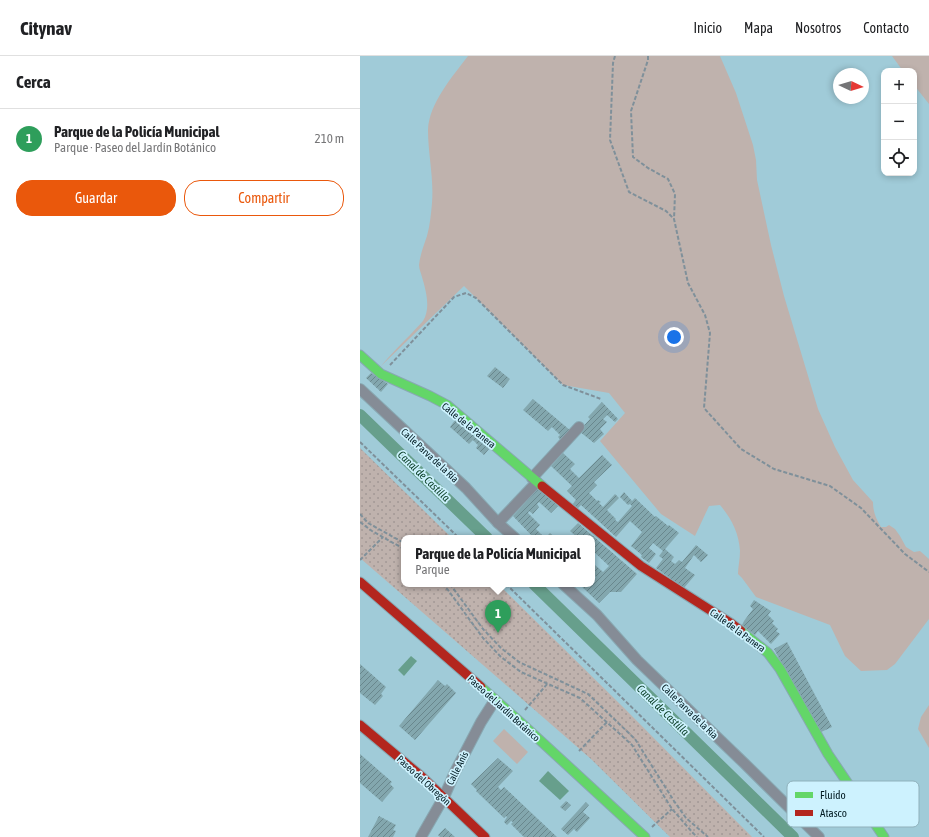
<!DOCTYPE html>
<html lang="es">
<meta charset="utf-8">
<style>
:root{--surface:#fff;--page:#f6f6f6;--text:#202124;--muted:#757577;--line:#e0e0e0;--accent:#ea580c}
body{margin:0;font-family:"Asap Condensed",sans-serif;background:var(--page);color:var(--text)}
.controls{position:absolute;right:12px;top:12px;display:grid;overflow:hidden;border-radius:8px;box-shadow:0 2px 6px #0003}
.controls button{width:36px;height:36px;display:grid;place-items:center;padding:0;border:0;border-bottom:1px solid var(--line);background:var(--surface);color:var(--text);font:20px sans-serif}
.compass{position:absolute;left:473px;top:12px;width:36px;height:36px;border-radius:50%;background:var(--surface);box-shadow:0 2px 6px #0003;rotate:94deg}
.you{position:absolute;left:314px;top:281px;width:14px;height:14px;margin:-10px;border:3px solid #fff;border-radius:50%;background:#1a73e8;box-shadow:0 0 0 6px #1a73e833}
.badge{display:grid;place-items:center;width:26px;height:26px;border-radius:50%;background:var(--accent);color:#fff;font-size:13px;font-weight:700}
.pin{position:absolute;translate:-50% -33px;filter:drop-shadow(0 1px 2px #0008)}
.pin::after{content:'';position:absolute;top:21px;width:14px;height:12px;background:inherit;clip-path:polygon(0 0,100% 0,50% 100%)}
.popup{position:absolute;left:41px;top:479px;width:194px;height:52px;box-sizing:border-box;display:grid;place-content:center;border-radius:8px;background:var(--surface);filter:drop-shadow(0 1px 3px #0005);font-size:13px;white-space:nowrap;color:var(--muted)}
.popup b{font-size:15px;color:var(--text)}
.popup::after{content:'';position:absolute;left:50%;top:100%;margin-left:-8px;border:8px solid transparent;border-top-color:var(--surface)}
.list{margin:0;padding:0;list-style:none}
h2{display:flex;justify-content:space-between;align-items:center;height:52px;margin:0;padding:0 16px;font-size:17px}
h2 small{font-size:13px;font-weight:400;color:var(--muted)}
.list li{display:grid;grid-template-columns:26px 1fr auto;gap:12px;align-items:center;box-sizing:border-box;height:60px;padding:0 16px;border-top:1px solid var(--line)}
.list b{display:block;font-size:15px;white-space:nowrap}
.list p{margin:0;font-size:13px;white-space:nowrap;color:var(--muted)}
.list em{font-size:13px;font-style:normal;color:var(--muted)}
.actions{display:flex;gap:8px;padding:12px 16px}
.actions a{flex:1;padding:9px 0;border:1px solid var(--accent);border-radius:16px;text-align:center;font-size:14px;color:var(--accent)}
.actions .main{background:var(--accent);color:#fff}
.icon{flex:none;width:22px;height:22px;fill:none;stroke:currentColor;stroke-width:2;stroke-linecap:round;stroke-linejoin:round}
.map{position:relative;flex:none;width:569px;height:781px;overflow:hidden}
header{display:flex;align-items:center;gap:24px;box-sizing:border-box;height:56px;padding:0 20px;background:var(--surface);border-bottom:1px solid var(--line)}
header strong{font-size:19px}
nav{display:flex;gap:22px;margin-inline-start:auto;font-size:14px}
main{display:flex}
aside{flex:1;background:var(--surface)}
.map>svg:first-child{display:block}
.grass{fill:#bfb2ad}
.park{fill:url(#park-dots)}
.water{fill:#679f8c}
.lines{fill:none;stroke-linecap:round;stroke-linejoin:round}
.canal{stroke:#679f8c;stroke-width:12}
.building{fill:url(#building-hatch)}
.street-casing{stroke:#88a8b2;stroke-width:12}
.fast-casing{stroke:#88a8b2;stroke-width:11}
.jam-casing{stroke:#88a8b2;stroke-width:11}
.path{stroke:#7f909a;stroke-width:2;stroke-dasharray:4 2;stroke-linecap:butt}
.street{stroke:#858c96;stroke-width:10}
.fast{stroke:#63d668;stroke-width:9}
.jam{stroke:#b3261e;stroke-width:9}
.labels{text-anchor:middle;stroke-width:3.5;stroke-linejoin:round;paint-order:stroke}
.street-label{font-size:10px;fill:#011920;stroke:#cdf2fe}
.water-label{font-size:11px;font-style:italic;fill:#0d4129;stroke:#cdf2fe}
.key{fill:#cdf2fe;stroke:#90b1bb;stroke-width:1}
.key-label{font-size:11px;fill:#011920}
</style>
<header>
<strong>Citynav</strong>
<nav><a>Inicio</a><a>Mapa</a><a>Nosotros</a><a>Contacto</a></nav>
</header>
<main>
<aside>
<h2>Cerca<small></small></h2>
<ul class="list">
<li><span class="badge" style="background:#2e9e5b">1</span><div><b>Parque de la Policía Municipal</b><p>Parque · Paseo del Jardín Botánico</p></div><em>210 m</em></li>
</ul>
<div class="actions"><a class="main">Guardar</a><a>Compartir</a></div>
</aside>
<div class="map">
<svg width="569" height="781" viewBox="0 0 569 781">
<defs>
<pattern id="park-dots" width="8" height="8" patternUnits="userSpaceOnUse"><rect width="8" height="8" fill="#bfb2ad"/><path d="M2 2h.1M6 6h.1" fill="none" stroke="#a29895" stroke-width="1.8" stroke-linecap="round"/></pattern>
<pattern id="building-hatch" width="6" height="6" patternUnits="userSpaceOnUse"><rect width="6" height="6" fill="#83a7ae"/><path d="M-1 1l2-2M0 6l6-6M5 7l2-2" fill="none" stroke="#69878d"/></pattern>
</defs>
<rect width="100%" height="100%" fill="#a0cbd8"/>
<!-- grass -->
<g class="grass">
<path d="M108 0H360L376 37 393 89 396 104 397 124 411 189 424 240 458 353 475 391 493 424 513 446C513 456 516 463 521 471H526L529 469 535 473 540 480 546 491 554 496 560 495 569 503V563L535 608 527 614 501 615 485 600 470 569 396 541 382 522 378 518C378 511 380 503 380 495 379 477 371 462 360 449L349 450 335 480 301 458 240 385 265 357 249 337 203 329 104 230 21 310C30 299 40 289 50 279 54 274 59 270 63 265 71 252 66 235 62 221 61 217 59 213 59 209 60 199 64 189 67 180 70 169 71 158 72 147 74 122 68 98 68 74 69 47 93 20 108 0Z"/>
<polygon points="532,0 569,0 569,48 554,29 554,15 543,15"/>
<polygon points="569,649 569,692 558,673 561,661"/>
<polygon points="144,673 168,696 157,708 133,685"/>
</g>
<!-- park -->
<polygon class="park" points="0,392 92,482 44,482 44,528 138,528 264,652 392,781 310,781 231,703 0,502"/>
<!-- water -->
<g class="water">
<polygon points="51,600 57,605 44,620 38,614"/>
<polygon points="188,715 209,735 200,744 179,725"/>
</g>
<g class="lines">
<!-- canal -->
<g class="canal">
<polyline points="0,359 127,482"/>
<polyline points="174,528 433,781"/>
</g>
</g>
<!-- building -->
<g class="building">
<polygon points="135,311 150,323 143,332 127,320"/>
<polygon points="11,317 28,328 21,336 6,322"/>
<polygon points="173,343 211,375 202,385 198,381 200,379 192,371 188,375 163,354"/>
<polygon points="242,346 258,363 255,366 247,359 243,363 247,366 240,373 244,378 234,387 219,375 230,363 228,361"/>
<polygon points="95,364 129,393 124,399 116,392 118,389 113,384 109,388 90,371"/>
<polygon points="203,397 215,408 210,413 219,422 242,399 252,409 234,426 237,429 229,437 237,445 238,444 241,446 239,447 243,451 255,438 259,442 247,454 256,463 255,464 258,466 272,450 270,448 268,449 260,441 264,436 272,445 275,442 295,461 296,460 308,470 309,469 319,477 305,493 314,501 311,505 315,508 319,504 322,506 336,489 348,499 341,506 334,499 325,512 335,519 324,532 296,512 303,503 299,500 303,495 293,487 289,492 296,498 289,507 281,501 282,499 271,490 282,476 270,465 256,481 221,449 216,454 212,449 216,444 207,435 212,430 191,410"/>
<polygon points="178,433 198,450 191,457 179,446 177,448 179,451 173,458 169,455 168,457 180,469 176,473 185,482 190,477 196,482 174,482 153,460"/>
<polygon points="218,467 277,518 261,536 250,536 239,547 219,528 232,528 232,520 235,522 236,521 232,517 232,512 235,509 243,516 249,510 232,494 232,482 218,482 210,475"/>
<polygon points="394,544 411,555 408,559 414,565 412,567 418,573 416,575 420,578 411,588 398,575 395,579 382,569 384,565 393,553 390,550"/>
<polygon points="427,586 472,671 459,677 414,593"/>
<polygon points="0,608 26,631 21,638 23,640 15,649 0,637"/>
<polygon points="78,624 85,630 87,628 96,637 55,684 39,670"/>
<polygon points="0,698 32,726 30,728 34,732 22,746 0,727"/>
<polygon points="138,702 153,715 138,731 141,734 144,731 197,781 164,781 151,768 153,766 151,765 147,769 144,766 147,761 146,760 144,762 116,735 117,734 111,728"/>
<polygon points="206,745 211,749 205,755 200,751"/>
<polygon points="226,746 229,749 223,756 230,762 217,776 214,773 208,779 201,773"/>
<polygon points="19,760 36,769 33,774 36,775 33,781 8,781"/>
<polygon points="85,772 95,781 80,781 78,779"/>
</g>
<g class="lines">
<!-- street casing -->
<g class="street-casing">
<g id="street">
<polyline points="0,333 106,432 138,467 155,482"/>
<polyline points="172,422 219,371"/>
<polyline points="138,467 177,426"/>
<polyline points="203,528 237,559 277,604 383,706 459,781"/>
<polyline points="61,781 84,741 95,716 121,666 135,644"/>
</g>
</g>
<!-- fast casing -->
<g class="fast-casing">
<g id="fast">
<polyline points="0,299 21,318 70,340 87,349 182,430"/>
<polyline points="381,575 408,597 420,613 468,698 524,781"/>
<polyline points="121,631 158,664 285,781"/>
</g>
</g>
<!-- jam casing -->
<g class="jam-casing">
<g id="jam">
<polyline points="182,430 281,510 372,568 381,575"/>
<polyline points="0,526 121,631"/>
<polyline points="0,669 61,720 125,781"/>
</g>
</g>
<!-- path -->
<g class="path">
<polyline points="255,0 253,7 250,84 269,136 306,155 314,163"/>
<polyline points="288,0 288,4 271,55 273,101 288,112 308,123 315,138 314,163 328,227 345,259 350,277 344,352 381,393 414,413 470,430 501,452 545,498 569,516"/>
<polyline points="30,309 94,241 106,237 116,242 203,329 241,343"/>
<polyline points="0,386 99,482"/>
<polyline points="0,458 8,467 44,487"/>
<polyline points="0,466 12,475 44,493"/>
<polyline points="0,504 23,481"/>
<polyline points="82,528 88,534 123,582 141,601 161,616 220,642 272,689 312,753 333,777 337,781"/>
<polyline points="90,528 123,573 141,592 159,606 228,638 275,683 314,745 326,762 348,781"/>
<polyline points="146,528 404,781"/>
<polyline points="165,654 188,627"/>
<polyline points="219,695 247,666"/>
<polyline points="292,771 312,753"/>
</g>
<!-- street -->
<use href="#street" class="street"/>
<!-- fast -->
<use href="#fast" class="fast"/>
<!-- jam -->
<use href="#jam" class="jam"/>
</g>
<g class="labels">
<!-- street labels -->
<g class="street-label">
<text transform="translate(109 369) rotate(39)" y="4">Calle de la Panera</text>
<text transform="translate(70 399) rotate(43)" y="4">Calle Parva de la Ría</text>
<text transform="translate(378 574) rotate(36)" y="4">Calle de la Panera</text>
<text transform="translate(144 652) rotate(42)" y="4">Paseo del Jardín Botánico</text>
<text transform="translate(330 655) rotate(44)" y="4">Calle Parva de la Ría</text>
<text transform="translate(97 712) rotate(-63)" y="4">Calle Anís</text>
<text transform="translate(64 724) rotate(42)" y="4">Paseo del Obregón</text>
</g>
<!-- water labels -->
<g class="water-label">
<text transform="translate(64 420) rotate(44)" y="4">Canal de Castilla</text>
<text transform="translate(303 654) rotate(44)" y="4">Canal de Castilla</text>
</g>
</g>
<!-- legend -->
<rect x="427" y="725" width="132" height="46" rx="6" class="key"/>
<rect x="435" y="736" width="18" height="6" fill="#63d668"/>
<rect x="435" y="754" width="18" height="6" fill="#b3261e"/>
<g class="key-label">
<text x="460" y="743">Fluido</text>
<text x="460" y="761">Atasco</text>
</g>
</svg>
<div class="controls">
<button>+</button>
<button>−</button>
<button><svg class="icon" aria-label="locate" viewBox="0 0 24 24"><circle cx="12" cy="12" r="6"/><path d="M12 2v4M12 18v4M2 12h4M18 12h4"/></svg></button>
</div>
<svg class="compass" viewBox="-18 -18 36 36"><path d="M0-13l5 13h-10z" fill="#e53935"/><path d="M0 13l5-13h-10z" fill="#757577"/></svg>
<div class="you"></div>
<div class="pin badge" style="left:138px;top:577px;background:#2e9e5b">1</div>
<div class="popup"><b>Parque de la Policía Municipal</b>Parque</div>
</div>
</main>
